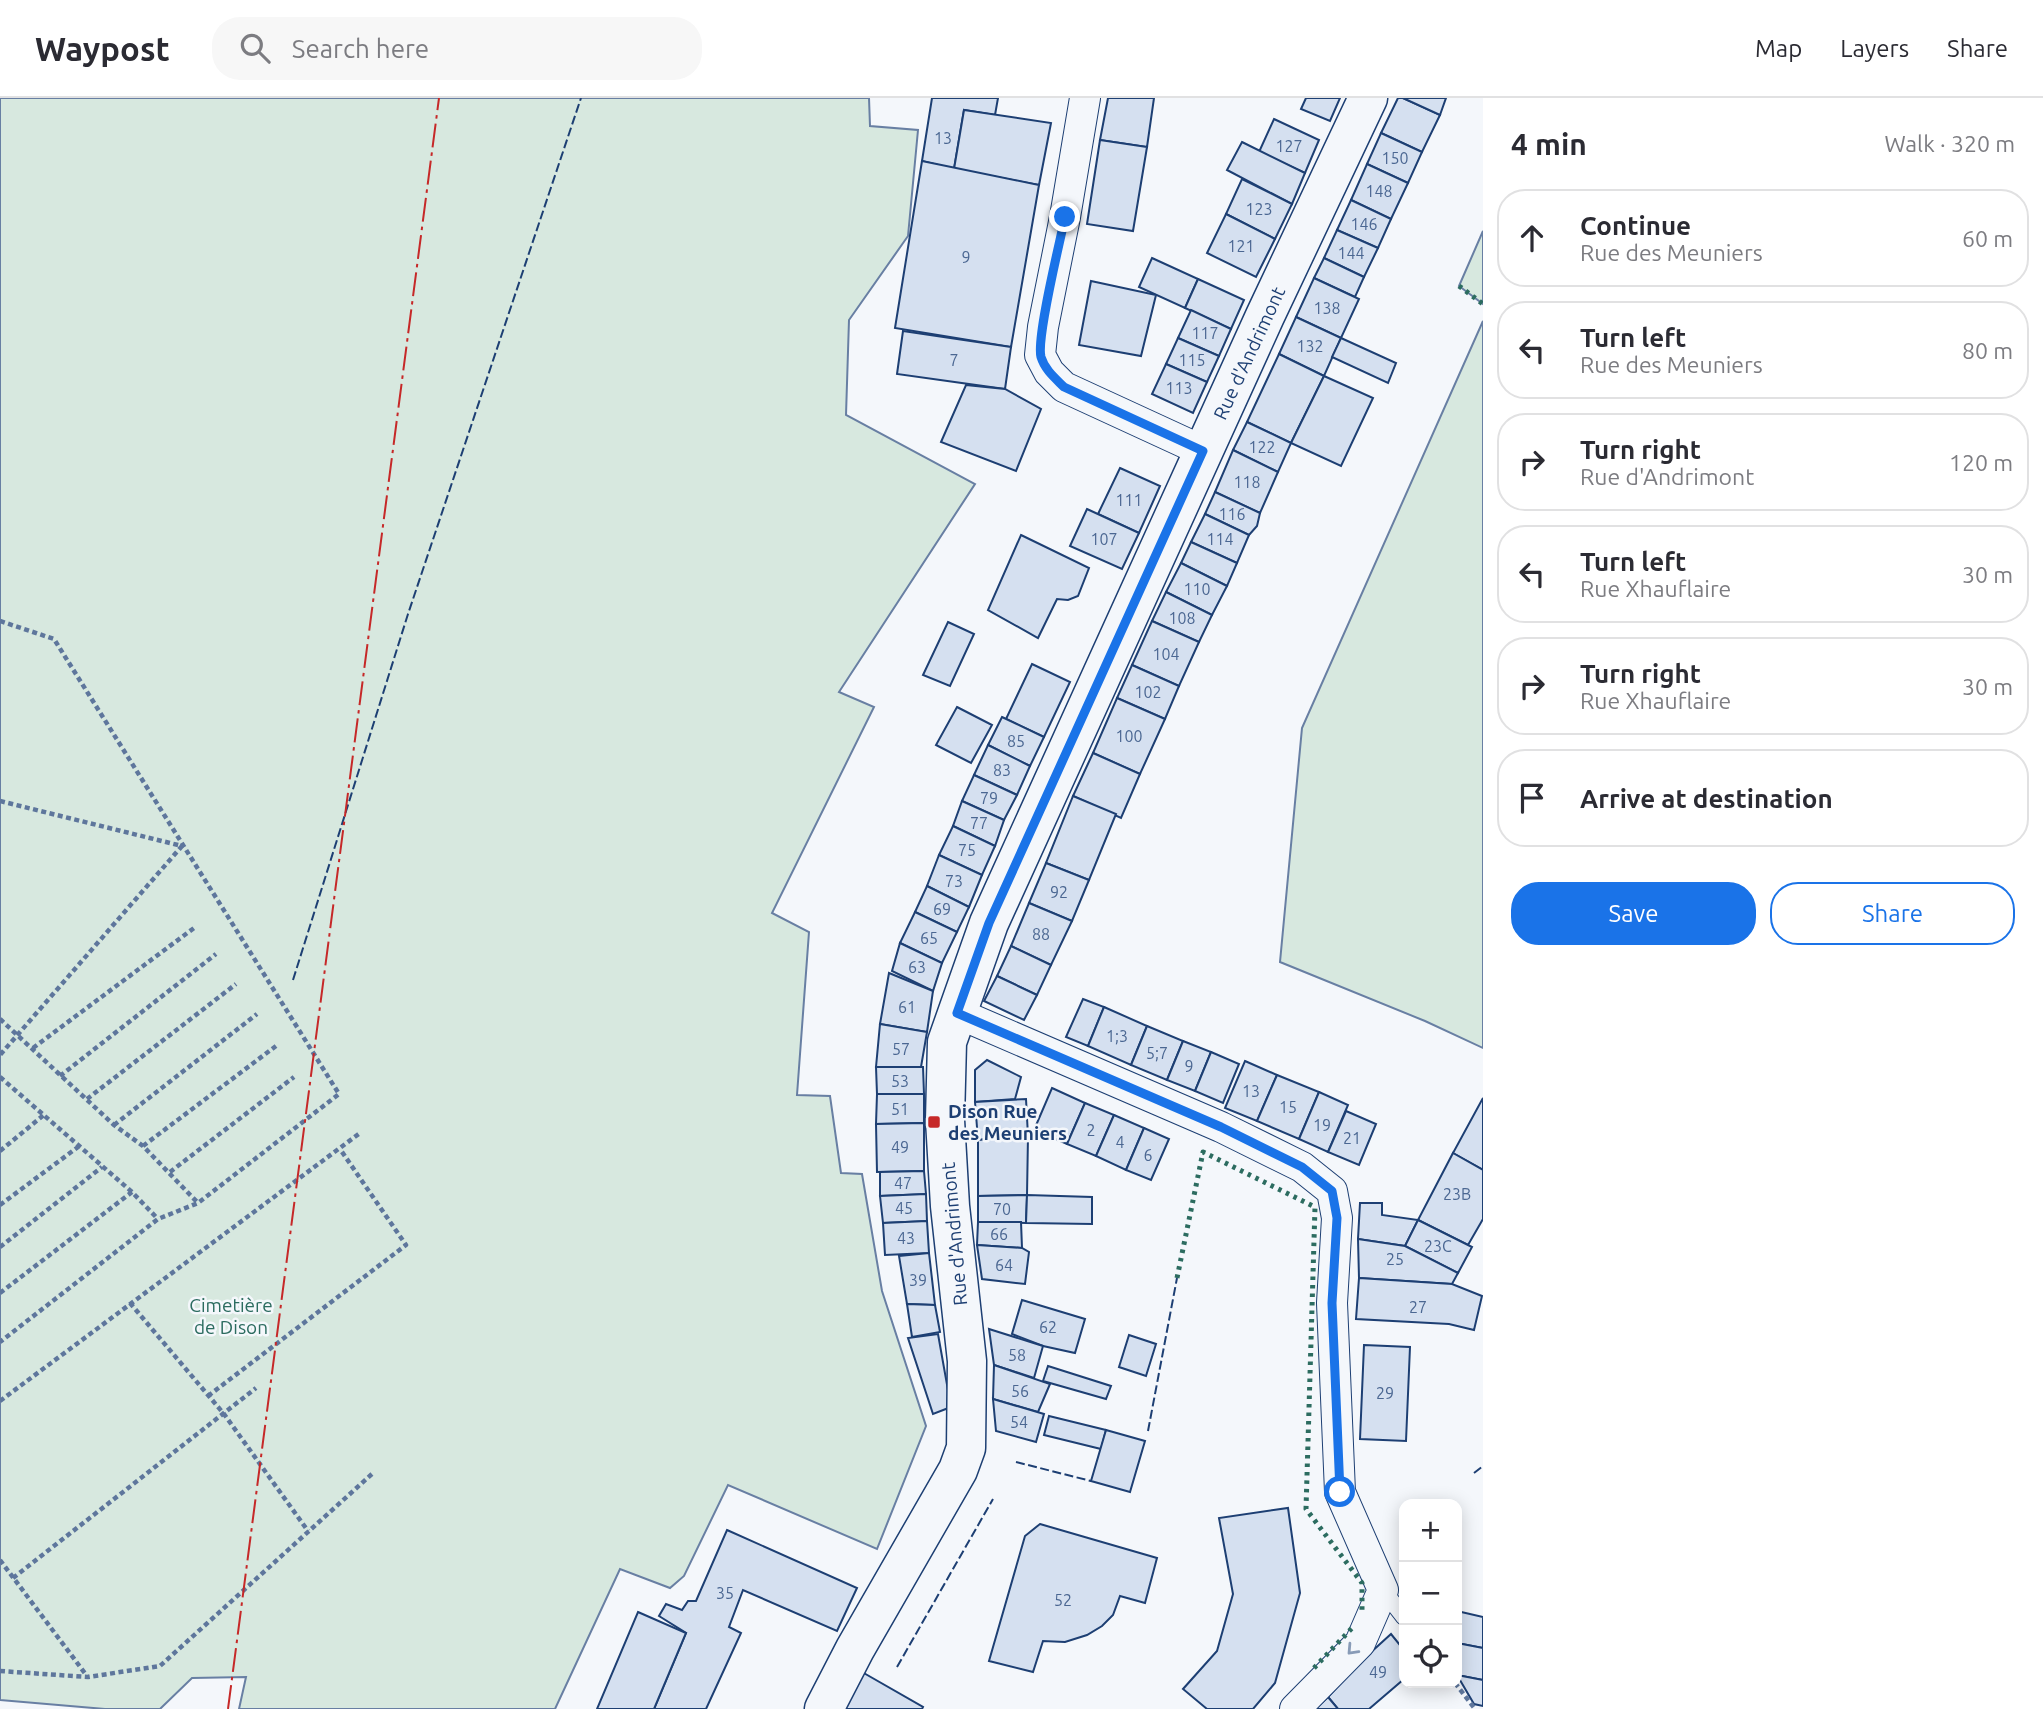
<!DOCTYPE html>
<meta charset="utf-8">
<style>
:root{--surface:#fff;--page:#f7f7f7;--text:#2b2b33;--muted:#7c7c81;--line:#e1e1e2;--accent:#1a73e8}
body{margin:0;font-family:Ubuntu,sans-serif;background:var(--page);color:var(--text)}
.controls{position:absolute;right:21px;bottom:21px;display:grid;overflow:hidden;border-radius:14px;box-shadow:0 4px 18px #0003}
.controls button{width:63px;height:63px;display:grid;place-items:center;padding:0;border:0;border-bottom:2px solid var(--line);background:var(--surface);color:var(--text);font:35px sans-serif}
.stop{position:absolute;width:21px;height:21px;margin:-16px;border:5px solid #1a73e8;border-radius:50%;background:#fff}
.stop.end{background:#1a73e8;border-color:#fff;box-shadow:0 2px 7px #0008}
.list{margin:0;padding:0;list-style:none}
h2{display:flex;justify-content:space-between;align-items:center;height:91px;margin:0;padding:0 28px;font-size:30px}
h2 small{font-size:23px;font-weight:400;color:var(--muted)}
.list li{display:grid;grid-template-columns:46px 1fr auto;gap:21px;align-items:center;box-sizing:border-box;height:98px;margin:0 14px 14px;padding:0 14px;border:2px solid var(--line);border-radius:28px}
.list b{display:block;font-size:26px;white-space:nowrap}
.list p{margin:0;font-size:23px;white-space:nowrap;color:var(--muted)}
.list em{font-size:23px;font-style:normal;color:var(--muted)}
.actions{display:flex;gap:14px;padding:21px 28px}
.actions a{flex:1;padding:16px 0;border:2px solid var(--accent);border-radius:28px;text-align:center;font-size:24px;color:var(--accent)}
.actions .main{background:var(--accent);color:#fff}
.icon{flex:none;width:38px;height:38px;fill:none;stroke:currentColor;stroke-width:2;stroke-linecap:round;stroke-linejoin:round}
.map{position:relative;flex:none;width:1483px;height:1611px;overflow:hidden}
header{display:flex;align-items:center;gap:42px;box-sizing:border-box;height:98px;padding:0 35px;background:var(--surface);border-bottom:2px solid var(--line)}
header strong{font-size:33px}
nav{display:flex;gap:38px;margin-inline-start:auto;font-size:24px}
.search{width:490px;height:63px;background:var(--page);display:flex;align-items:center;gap:18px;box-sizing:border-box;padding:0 24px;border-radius:28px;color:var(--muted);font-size:26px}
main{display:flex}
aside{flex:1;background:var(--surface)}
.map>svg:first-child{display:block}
.green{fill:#d7e8df;stroke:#687fa3;stroke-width:2}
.building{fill:#d5e0f0;stroke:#1d3f73;stroke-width:2}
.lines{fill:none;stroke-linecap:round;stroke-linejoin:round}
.lane-casing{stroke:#1d3f73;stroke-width:18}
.street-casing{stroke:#1d3f73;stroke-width:32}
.secondary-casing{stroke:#1d3f73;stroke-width:41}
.path{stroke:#5e769c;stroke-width:4.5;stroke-dasharray:5 3.5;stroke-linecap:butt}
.lane{stroke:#f4f7fb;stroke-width:16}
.street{stroke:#f4f7fb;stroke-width:30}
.secondary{stroke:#f4f7fb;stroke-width:38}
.hedge{stroke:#2c6c60;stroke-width:5;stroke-dasharray:3.5 5;stroke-linecap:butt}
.fence{stroke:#1d3f73;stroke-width:2;stroke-dasharray:9 3.5;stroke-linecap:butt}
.power{stroke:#c62828;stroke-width:2;stroke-dasharray:24 5 3.5 5;stroke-linecap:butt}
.oneway{stroke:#889bb7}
.route{stroke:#1a73e8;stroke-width:9}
.poi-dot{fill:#c62828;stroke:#f4f7fb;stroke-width:2.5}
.labels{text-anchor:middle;stroke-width:5;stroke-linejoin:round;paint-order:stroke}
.number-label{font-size:16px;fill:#4b6792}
.street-label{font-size:19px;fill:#1d3f73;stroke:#f4f7fb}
.poi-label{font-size:19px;font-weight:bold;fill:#1d3f73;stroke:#f4f7fb;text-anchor:start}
.park-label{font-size:19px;fill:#2c6c60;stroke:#f4f7fb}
</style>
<header>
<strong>Waypost</strong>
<div class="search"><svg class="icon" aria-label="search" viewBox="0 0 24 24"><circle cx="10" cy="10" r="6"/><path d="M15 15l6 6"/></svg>Search here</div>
<nav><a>Map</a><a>Layers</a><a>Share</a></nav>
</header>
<main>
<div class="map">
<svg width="1483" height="1611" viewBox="0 0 1483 1611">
<rect width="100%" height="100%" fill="#f4f7fb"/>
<!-- green -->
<g class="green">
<polygon points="0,0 869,0 870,28 918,32 908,138 849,222 846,317 975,386 839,594 874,609 772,815 809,834 797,997 830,998 841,1075 862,1076 882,1193 926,1328 877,1451 728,1387 684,1478 670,1490 620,1471 555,1611 239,1611 246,1579 192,1580 160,1611 105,1611 0,1602"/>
<polygon points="1483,133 1483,206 1459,188"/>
<polygon points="1483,223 1483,950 1425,923 1280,864 1302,630"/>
</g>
<!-- building -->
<g class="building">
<polygon points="932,0 998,0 995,17 964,12 954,71 922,63"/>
<polygon points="1108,0 1154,0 1147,49 1100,42"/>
<polygon points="1306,0 1340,0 1330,23 1301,11"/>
<polygon points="1398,0 1403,0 1440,17 1422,54 1381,35"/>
<polygon points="1403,0 1446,0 1440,17"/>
<polygon points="964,12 1051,25 1039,87 954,71"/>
<polygon points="1274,21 1319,42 1305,75 1259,54"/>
<polygon points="1381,35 1422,54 1408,85 1367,66"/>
<polygon points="1100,42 1147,49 1133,133 1087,126"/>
<polygon points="1242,44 1305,75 1292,106 1227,72"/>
<polygon points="922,63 1039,87 1011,249 895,230"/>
<polygon points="1367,66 1408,85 1391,121 1351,102"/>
<polygon points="1242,81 1292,106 1275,141 1226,116"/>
<polygon points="1351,102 1391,121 1378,150 1337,132"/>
<polygon points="1226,116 1275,141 1256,179 1207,155"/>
<polygon points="1337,132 1378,150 1364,179 1324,160"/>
<polygon points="1152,160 1198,181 1185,210 1139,189"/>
<polygon points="1324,160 1364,179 1355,199 1314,180"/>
<polygon points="1314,180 1359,201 1341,240 1296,219"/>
<polygon points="1198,181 1244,202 1231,231 1185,210"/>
<polygon points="1091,183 1156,197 1141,258 1079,247"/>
<polygon points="1191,212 1231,231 1219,258 1178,240"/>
<polygon points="1296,219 1341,240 1324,278 1279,256"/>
<polygon points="903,233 1011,249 1005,291 897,276"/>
<polygon points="1178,240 1219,258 1207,284 1166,266"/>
<polygon points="1341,240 1396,265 1388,285 1332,259"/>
<polygon points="1279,256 1324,278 1291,345 1247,324"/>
<polygon points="1166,266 1207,284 1193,315 1152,296"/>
<polygon points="1324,278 1373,300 1341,368 1291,345"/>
<polygon points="966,287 1005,291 1041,311 1016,373 941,344"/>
<polygon points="1247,324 1291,345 1278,374 1233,352"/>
<polygon points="1233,352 1278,374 1260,415 1215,394"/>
<polygon points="1120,370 1160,388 1139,435 1098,416"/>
<polygon points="1215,394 1260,415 1257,428 1249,437 1205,416"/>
<polygon points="1087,411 1139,435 1122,471 1070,448"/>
<polygon points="1205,416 1249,437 1237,465 1191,444"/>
<polygon points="1021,437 1089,470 1078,498 1068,502 1057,501 1038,540 988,512"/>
<polygon points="1191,444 1237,465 1227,488 1181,465"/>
<polygon points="1181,465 1227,488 1212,517 1166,494"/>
<polygon points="1166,494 1212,517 1199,544 1152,523"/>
<polygon points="1152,523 1199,544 1179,588 1132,567"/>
<polygon points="948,524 974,536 950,588 923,577"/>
<polygon points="1032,566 1070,584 1044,639 1006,621"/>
<polygon points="1132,567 1179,588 1165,621 1117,600"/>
<polygon points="1117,600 1165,621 1140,676 1093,655"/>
<polygon points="957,609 992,627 971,665 936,647"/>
<polygon points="1002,619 1044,639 1030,668 988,647"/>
<polygon points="988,647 1030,668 1017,697 974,677"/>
<polygon points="1093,655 1140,676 1121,720 1073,698"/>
<polygon points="974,677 1017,697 1004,722 962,703"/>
<polygon points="1073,698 1116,716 1089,782 1046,765"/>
<polygon points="962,703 1004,722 995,748 953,728"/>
<polygon points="953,728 995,748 982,777 939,757"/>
<polygon points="939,757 982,777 969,809 927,788"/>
<polygon points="1046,765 1089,782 1072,823 1029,805"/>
<polygon points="927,788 969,809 957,834 915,814"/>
<polygon points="1029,805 1072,823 1051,867 1011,848"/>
<polygon points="915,814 957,834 942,865 900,845"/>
<polygon points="900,845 942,865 933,893 892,873"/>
<polygon points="1011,848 1051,867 1037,897 997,878"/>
<polygon points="889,875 933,893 927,934 880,926"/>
<polygon points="997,878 1037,897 1024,922 984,903"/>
<polygon points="1083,901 1104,909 1088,948 1066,939"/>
<polygon points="1104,909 1147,928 1131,967 1088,948"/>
<polygon points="880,926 927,934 921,969 876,969"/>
<polygon points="1147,928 1183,943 1167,982 1131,967"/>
<polygon points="1183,943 1211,954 1195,993 1167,982"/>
<polygon points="1211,954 1239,966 1223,1005 1195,993"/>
<polygon points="987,962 1021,979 1015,1001 975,1004 975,972"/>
<polygon points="1245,963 1277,977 1257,1023 1225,1010"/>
<polygon points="876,969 923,969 924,996 877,996"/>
<polygon points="1277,977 1319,994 1299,1041 1257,1023"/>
<polygon points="1052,990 1085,1005 1067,1046 1034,1032"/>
<polygon points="1319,994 1348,1007 1328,1054 1299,1041"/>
<polygon points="877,996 924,996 924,1025 876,1026"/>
<polygon points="1483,1000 1483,1072 1453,1055"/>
<polygon points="1026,1001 1028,1038 978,1042 975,1004"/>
<polygon points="1085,1005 1114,1017 1096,1058 1067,1046"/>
<polygon points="1346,1013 1376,1026 1359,1067 1328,1054"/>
<polygon points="1114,1017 1144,1030 1126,1072 1096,1058"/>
<polygon points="924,1025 924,1073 877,1074 876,1026"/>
<polygon points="1144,1030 1169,1041 1151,1082 1126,1072"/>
<polygon points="1028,1038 1027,1097 978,1098 978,1042"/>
<polygon points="1453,1055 1483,1072 1483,1121 1468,1147 1418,1122"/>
<polygon points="924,1073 926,1096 880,1098 880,1074"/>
<polygon points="926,1096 927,1123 883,1125 880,1098"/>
<polygon points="1027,1097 1026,1125 978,1124 978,1098"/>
<polygon points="1027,1097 1092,1099 1092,1126 1026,1125"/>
<polygon points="1360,1105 1382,1105 1382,1117 1418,1122 1405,1148 1358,1141"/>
<polygon points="1418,1122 1472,1149 1458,1175 1405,1148"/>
<polygon points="927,1123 929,1155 885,1157 883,1125"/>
<polygon points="978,1124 1021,1124 1022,1150 977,1147"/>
<polygon points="1358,1141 1405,1148 1458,1175 1452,1186 1359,1180"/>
<polygon points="977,1147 1022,1150 1029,1154 1025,1186 982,1181"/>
<polygon points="929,1155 935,1207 907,1206 899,1158"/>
<polygon points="1359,1180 1452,1186 1482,1198 1474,1232 1449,1226 1356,1221"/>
<polygon points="1022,1202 1085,1221 1075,1255 1043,1248 1012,1236"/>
<polygon points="907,1206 935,1207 940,1234 912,1239"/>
<polygon points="989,1231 1043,1248 1034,1280 994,1267"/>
<polygon points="938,1236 951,1309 933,1316 908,1240"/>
<polygon points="1129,1237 1156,1246 1146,1278 1119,1269"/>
<polygon points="1364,1247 1410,1249 1406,1343 1360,1341"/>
<polygon points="994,1267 1050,1286 1038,1314 993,1301"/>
<polygon points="1048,1268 1111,1288 1106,1301 1043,1283"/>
<polygon points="993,1301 1044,1316 1036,1344 996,1333"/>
<polygon points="1049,1318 1106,1332 1101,1351 1044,1337"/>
<polygon points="1106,1332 1145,1343 1130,1394 1091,1383"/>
<polygon points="1288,1410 1300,1495 1275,1585 1253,1611 1207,1611 1183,1591 1217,1553 1233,1496 1219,1420"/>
<polygon points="1040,1426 1157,1460 1145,1505 1120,1498 1113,1517 1102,1528 1087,1537 1065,1544 1043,1543 1033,1574 989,1563 1025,1438"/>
<polygon points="727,1432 857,1490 837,1533 743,1492 729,1529 741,1535 706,1611 654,1611 686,1535 659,1518 666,1506 682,1512 688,1503 696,1503"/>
<polygon points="1457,1513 1483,1519 1483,1550 1457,1545"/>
<polygon points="638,1514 686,1535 654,1611 597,1611"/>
<polygon points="1391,1536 1404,1552 1404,1581 1369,1611 1338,1611 1328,1599 1358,1566"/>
<polygon points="1457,1545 1483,1550 1483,1582 1457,1577"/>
<polygon points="862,1574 923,1609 922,1611 843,1611"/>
<polygon points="1457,1577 1483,1582 1483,1608 1474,1606"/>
<polygon points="1328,1599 1338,1611 1315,1611"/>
</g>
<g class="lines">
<!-- lane casing -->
<g class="lane-casing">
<polyline id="lane" points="1383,1492 1404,1519"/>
</g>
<!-- street casing -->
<g class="street-casing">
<g id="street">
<polyline points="1085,0 1065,119 1043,229 1040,257 1049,274 1064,289 1203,353"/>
<polyline points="957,915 1221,1029 1302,1069 1332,1093 1337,1120 1332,1205 1340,1394 1383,1492 1360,1545 1295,1611"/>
</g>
</g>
<!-- secondary casing -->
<g class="secondary-casing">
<polyline id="secondary" points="824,1611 855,1551 958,1372 966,1350 967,1263 950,1108 945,1022 947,944 989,825 1265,218 1368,0"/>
</g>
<!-- path -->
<g class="path">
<polyline points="0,523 54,541 339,996 198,1105 158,1121 0,1244"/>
<polyline points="0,703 182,748 0,957"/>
<polyline points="0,921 114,1027 143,1048 198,1105"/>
<polyline points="33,950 194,830"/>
<polyline points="60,978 216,856"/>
<polyline points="0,979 132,1094 158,1121"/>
<polyline points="87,1001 236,886"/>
<polyline points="114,1027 257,916"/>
<polyline points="143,1048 276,948"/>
<polyline points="0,1053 45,1016"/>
<polyline points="170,1074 294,979"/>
<polyline points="0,1107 78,1049"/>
<polyline points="0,1149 102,1069"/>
<polyline points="0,1195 132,1094"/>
<polyline points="130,1205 224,1316 308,1433"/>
<polyline points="208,1298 406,1147 340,1051"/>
<polyline points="0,1303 360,1035"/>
<polyline points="0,1462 87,1578"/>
<polyline points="13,1480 256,1290"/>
<polyline points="0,1573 88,1579 160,1568 373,1375"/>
<polyline points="1455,1585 1475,1611"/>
</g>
<!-- lane -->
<use href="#lane" class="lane"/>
<!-- street -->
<use href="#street" class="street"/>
<!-- secondary -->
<use href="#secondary" class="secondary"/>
<!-- hedge -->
<g class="hedge">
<polyline points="1459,188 1483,206"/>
<polyline points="1177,1180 1203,1054 1315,1109 1306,1411 1362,1485 1362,1512"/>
<polyline points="1314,1570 1353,1529"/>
</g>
<!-- fence -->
<g class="fence">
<polyline points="293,882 408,516 581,0"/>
<polyline points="1148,1333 1177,1180"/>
<polyline points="1016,1364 1091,1383"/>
<polyline points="1474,1375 1483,1368"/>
<polyline points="897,1569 993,1401"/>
</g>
<!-- power -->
<polyline class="power" points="228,1611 439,0"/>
</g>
<!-- one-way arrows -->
<defs><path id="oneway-chevron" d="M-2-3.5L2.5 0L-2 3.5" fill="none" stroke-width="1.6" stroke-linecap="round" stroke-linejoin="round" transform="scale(1.75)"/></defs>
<use class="oneway" href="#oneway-chevron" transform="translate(1352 1552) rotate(133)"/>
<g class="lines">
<!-- route -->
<path class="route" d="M1065 119C1060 144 1036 240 1041 259 1045 272 1055 280 1064 289L1203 353 989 825 957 915 1221 1029 1302 1069 1332 1093 1337 1120 1332 1205 1340 1394"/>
</g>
<!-- markers -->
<rect class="poi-dot" x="927" y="1017" width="14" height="14" rx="3.5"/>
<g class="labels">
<!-- number labels -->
<g class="number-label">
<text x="943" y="46">13</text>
<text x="1289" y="54">127</text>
<text x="1395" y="66">150</text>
<text x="1379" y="99">148</text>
<text x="1259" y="117">123</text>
<text x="1364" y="132">146</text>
<text x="1241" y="154">121</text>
<text x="1351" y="161">144</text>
<text x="966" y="165">9</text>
<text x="1327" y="216">138</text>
<text x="1205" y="241">117</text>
<text x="1310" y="254">132</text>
<text x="954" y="268">7</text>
<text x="1192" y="268">115</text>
<text x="1179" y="296">113</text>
<text x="1262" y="355">122</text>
<text x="1247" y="390">118</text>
<text x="1129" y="408">111</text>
<text x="1232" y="422">116</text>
<text x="1104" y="447">107</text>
<text x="1220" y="447">114</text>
<text x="1197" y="497">110</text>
<text x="1182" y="526">108</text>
<text x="1166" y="562">104</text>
<text x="1148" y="600">102</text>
<text x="1129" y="644">100</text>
<text x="1016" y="649">85</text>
<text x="1002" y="678">83</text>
<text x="989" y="706">79</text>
<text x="979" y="731">77</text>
<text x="967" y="758">75</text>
<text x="954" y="789">73</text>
<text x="1059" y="800">92</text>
<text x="942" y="817">69</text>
<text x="1041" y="842">88</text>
<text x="929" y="846">65</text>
<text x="917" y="875">63</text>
<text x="907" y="915">61</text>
<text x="1117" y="944">1;3</text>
<text x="901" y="957">57</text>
<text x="1157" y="961">5;7</text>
<text x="1189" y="974">9</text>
<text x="900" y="989">53</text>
<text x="1251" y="999">13</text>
<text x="1288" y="1015">15</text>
<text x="900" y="1017">51</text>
<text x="1322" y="1033">19</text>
<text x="1091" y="1038">2</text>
<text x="1352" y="1046">21</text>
<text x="1120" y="1050">4</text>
<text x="900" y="1055">49</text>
<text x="1148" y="1063">6</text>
<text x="903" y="1091">47</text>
<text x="1457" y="1102">23B</text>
<text x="904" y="1116">45</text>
<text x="1002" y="1117">70</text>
<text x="999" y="1142">66</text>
<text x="906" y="1146">43</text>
<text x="1438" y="1154">23C</text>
<text x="1395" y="1167">25</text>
<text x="1004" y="1173">64</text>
<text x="918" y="1188">39</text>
<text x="1418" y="1215">27</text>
<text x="1048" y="1235">62</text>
<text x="1017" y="1263">58</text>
<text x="1020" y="1299">56</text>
<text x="1385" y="1301">29</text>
<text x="1019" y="1330">54</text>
<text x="725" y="1501">35</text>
<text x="1063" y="1508">52</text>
<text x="1378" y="1580">49</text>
</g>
<!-- street labels -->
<g class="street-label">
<text transform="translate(1249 255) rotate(-65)" y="7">Rue d'Andrimont</text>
<text transform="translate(954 1136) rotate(-95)" y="7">Rue d'Andrimont</text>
</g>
<!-- poi labels -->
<g class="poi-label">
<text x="948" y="1020">Dison Rue<tspan x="948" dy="22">des Meuniers</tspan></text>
</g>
<!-- park labels -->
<g class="park-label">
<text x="231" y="1214">Cimetière<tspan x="231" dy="22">de Dison</tspan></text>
</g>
</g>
</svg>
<div class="controls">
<button>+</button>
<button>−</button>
<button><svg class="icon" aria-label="locate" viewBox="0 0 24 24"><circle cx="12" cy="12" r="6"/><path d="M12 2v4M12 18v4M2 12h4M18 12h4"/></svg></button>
</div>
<div class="stop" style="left:1340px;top:1394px"></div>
<div class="stop end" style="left:1065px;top:119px"></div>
</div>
<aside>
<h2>4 min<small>Walk · 320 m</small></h2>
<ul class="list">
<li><svg class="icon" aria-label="ahead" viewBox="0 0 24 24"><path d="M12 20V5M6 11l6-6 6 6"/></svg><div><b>Continue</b><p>Rue des Meuniers</p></div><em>60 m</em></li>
<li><svg class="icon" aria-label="left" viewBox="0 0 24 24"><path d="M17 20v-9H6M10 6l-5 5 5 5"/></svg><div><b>Turn left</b><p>Rue des Meuniers</p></div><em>80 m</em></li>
<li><svg class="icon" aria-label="right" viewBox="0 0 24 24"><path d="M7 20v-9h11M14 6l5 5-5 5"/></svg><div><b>Turn right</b><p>Rue d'Andrimont</p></div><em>120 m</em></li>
<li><svg class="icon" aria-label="left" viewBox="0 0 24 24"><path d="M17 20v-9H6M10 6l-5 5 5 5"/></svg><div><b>Turn left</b><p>Rue Xhauflaire</p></div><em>30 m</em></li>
<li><svg class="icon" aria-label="right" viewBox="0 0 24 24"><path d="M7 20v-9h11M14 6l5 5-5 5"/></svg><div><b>Turn right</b><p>Rue Xhauflaire</p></div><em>30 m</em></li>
<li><svg class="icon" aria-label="arrive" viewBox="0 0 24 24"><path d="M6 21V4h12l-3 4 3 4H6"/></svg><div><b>Arrive at destination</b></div></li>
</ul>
<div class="actions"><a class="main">Save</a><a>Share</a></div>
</aside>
</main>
